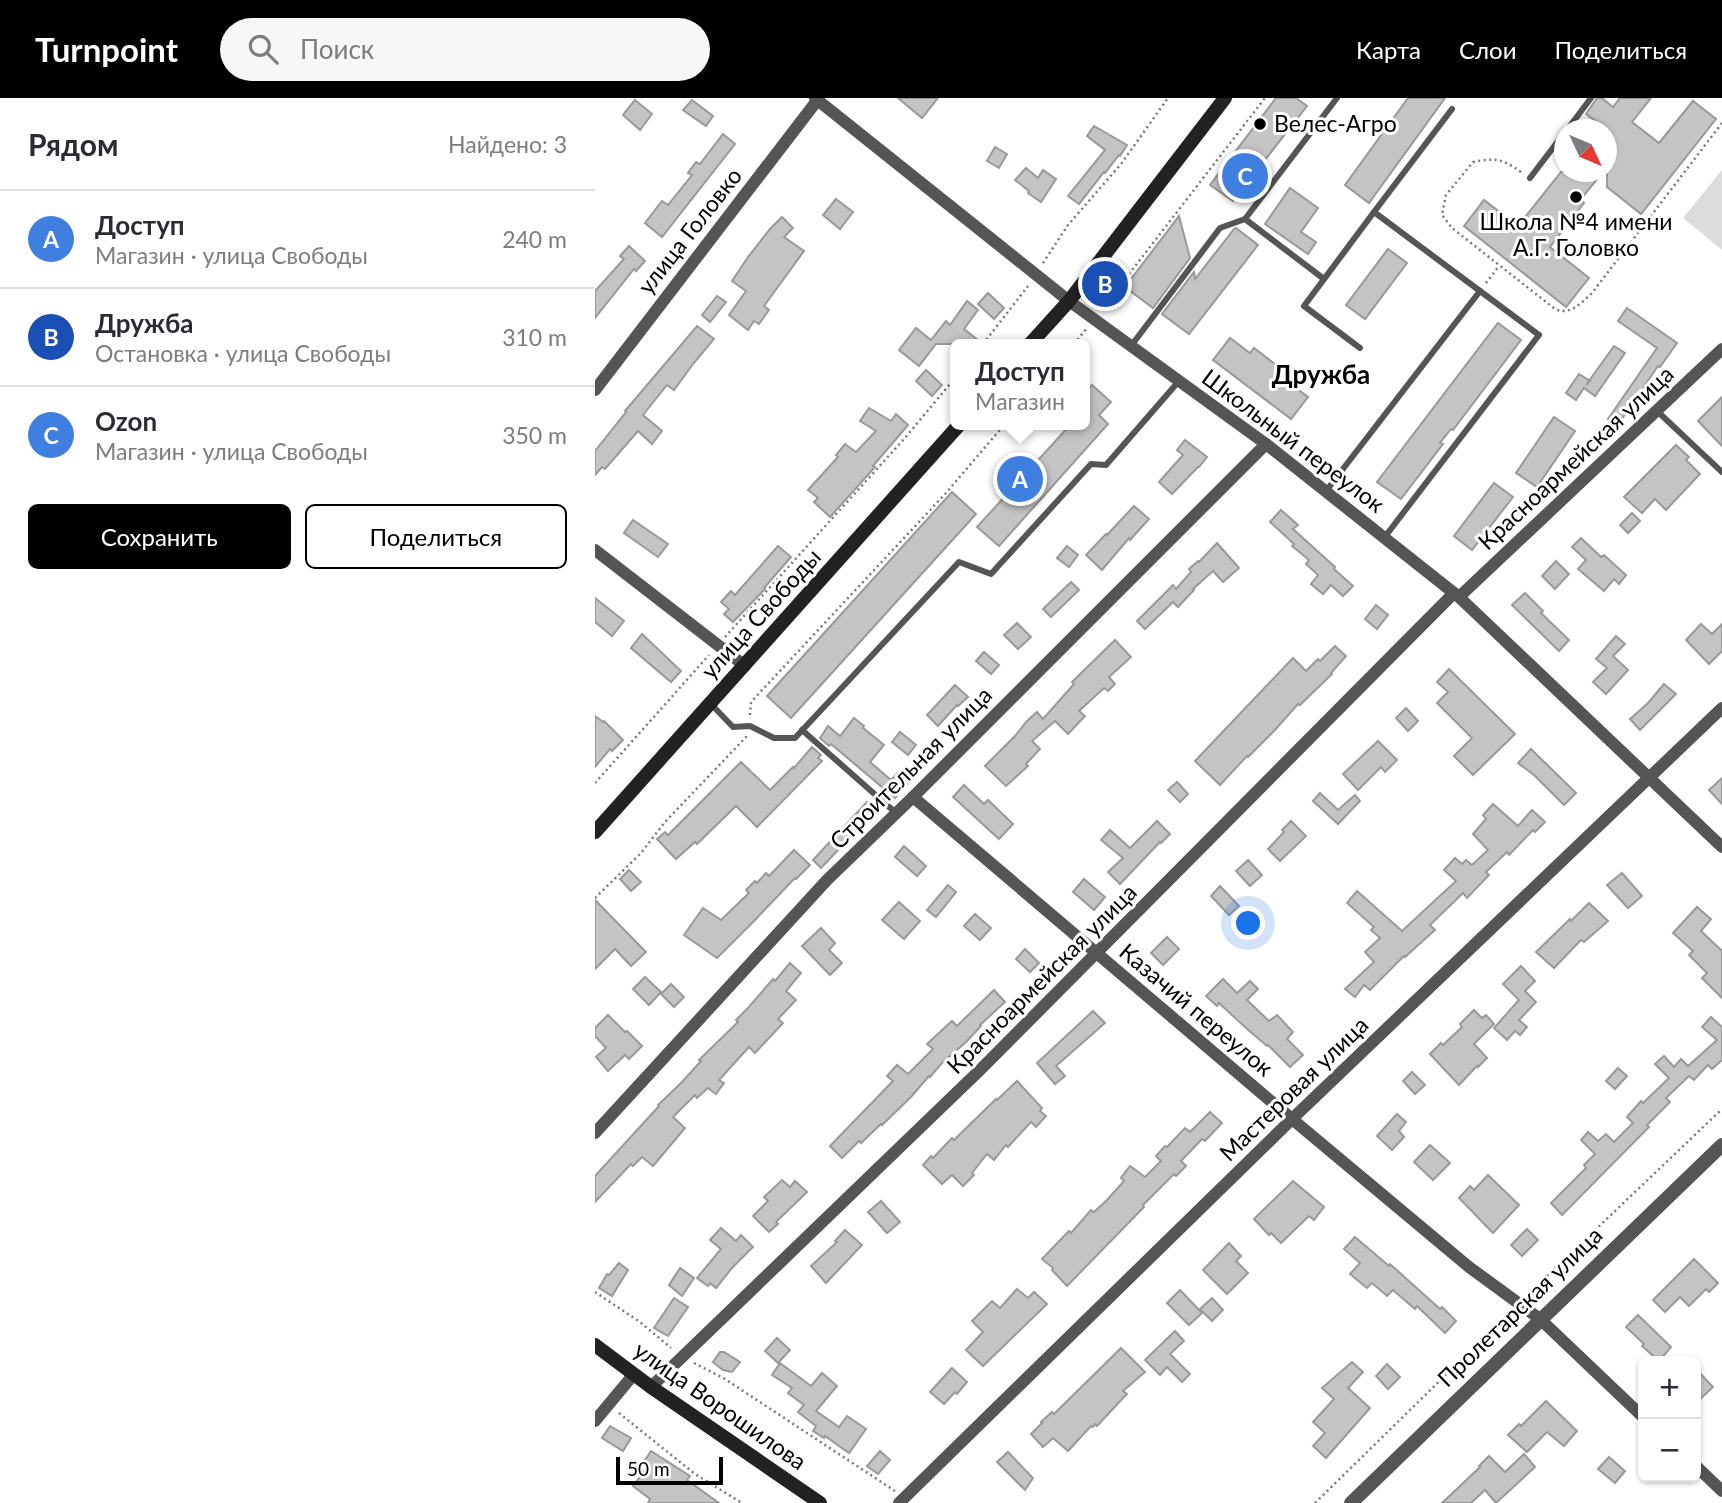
<!DOCTYPE html>
<html lang="ru">
<meta charset="utf-8">
<style>
:root{--surface:#fff;--page:#f7f7f7;--text:#2b2b33;--muted:#7c7c81;--line:#e1e1e2;--accent:#000}
body{margin:0;font-family:Lato,sans-serif;background:var(--page);color:var(--text)}
.controls{position:absolute;right:21px;bottom:21px;display:grid;overflow:hidden;border-radius:10px;box-shadow:0 2px 5px #0004}
.controls button{width:63px;height:63px;display:grid;place-items:center;padding:0;border:0;border-bottom:2px solid var(--line);background:var(--surface);color:var(--text);font:35px sans-serif}
.compass{position:absolute;left:959px;top:21px;width:63px;height:63px;border-radius:50%;background:var(--surface);box-shadow:0 2px 5px #0004;rotate:134deg}
.scale{position:absolute;left:21px;bottom:18px;width:107px;box-sizing:border-box;padding-left:7px;border:4px solid #000;border-top:0;font-size:19px;line-height:24px;white-space:nowrap;color:#000;-webkit-text-stroke:5px #fff;paint-order:stroke}
.you{position:absolute;left:654px;top:826px;width:24px;height:24px;margin:-18px;border:5px solid #fff;border-radius:50%;background:#1a73e8;box-shadow:0 0 0 10px #1a73e833}
.badge{display:grid;place-items:center;width:46px;height:46px;border-radius:50%;background:var(--accent);color:#fff;font-size:23px;font-weight:700}
.pin{position:absolute;translate:-50% -50%;border:4px solid #fff;box-shadow:0 2px 7px #0006}
.popup{position:absolute;left:355px;top:241px;width:140px;height:91px;box-sizing:border-box;display:grid;place-content:center;border-radius:10px;background:var(--surface);filter:drop-shadow(0 2px 5px #0005);font-size:23px;white-space:nowrap;color:var(--muted)}
.popup b{font-size:26px;color:var(--text)}
.popup::after{content:'';position:absolute;left:50%;top:100%;margin-left:-14px;border:14px solid transparent;border-top-color:var(--surface)}
.list{margin:0;padding:0;list-style:none}
h2{display:flex;justify-content:space-between;align-items:center;height:91px;margin:0;padding:0 28px;font-size:30px}
h2 small{font-size:23px;font-weight:400;color:var(--muted)}
.list li{display:grid;grid-template-columns:46px 1fr auto;gap:21px;align-items:center;box-sizing:border-box;height:98px;padding:0 28px;border-top:2px solid var(--line)}
.list b{display:block;font-size:26px;white-space:nowrap}
.list p{margin:0;font-size:23px;white-space:nowrap;color:var(--muted)}
.list em{font-size:23px;font-style:normal;color:var(--muted)}
.actions{display:flex;gap:14px;padding:21px 28px}
.actions a{flex:1;padding:16px 0;border:2px solid var(--accent);border-radius:10px;text-align:center;font-size:24px;color:var(--accent)}
.actions .main{background:var(--accent);color:#fff}
.icon{flex:none;width:38px;height:38px;fill:none;stroke:currentColor;stroke-width:2;stroke-linecap:round;stroke-linejoin:round}
.map{position:relative;flex:none;width:1127px;height:1405px;overflow:hidden}
header{display:flex;align-items:center;gap:42px;box-sizing:border-box;height:98px;padding:0 35px;background:var(--accent);color:#fff}
header strong{font-size:33px}
nav{display:flex;gap:38px;margin-inline-start:auto;font-size:24px}
.search{width:490px;height:63px;background:var(--page);display:flex;align-items:center;gap:18px;box-sizing:border-box;padding:0 24px;border-radius:38px;color:var(--muted);font-size:26px}
main{display:flex}
aside{flex:1;background:var(--surface)}
.map>svg:first-child{display:block}
.green{fill:#dcdcdc}
.building{fill:#c4c4c4;stroke:#999;stroke-width:2}
.lines{fill:none;stroke-linecap:round;stroke-linejoin:round}
.path{stroke:#777;stroke-width:2.5;stroke-dasharray:2 3.5;stroke-linecap:butt}
.service{stroke:#555;stroke-width:6}
.minor{stroke:#555;stroke-width:12}
.tertiary{stroke:#555;stroke-width:14}
.secondary{stroke:#222;stroke-width:14}
.poi-dot{fill:#000;stroke:#fff;stroke-width:2.5}
.labels{text-anchor:middle;stroke-width:6;stroke-linejoin:round;paint-order:stroke}
.poi-label{font-size:23px;fill:#000;stroke:#fff;text-anchor:start}
.street-label{font-size:23px;fill:#000;stroke:#fff}
.quarter-label{font-size:26px;font-weight:bold;fill:#000;stroke:#fff}
</style>
<header>
<strong>Turnpoint</strong>
<div class="search"><svg class="icon" aria-label="search" viewBox="0 0 24 24"><circle cx="10" cy="10" r="6"/><path d="M15 15l6 6"/></svg>Поиск</div>
<nav><a>Карта</a><a>Слои</a><a>Поделиться</a></nav>
</header>
<main>
<aside>
<h2>Рядом<small>Найдено: 3</small></h2>
<ul class="list">
<li><span class="badge" style="background:#3f7fe0">A</span><div><b>Доступ</b><p>Магазин · улица Свободы</p></div><em>240 m</em></li>
<li><span class="badge" style="background:#1a4fb4">B</span><div><b>Дружба</b><p>Остановка · улица Свободы</p></div><em>310 m</em></li>
<li><span class="badge" style="background:#3f7fe0">C</span><div><b>Ozon</b><p>Магазин · улица Свободы</p></div><em>350 m</em></li>
</ul>
<div class="actions"><a class="main">Сохранить</a><a>Поделиться</a></div>
</aside>
<div class="map">
<svg width="1127" height="1405" viewBox="0 0 1127 1405">
<rect width="100%" height="100%" fill="#fff"/>
<!-- green -->
<polygon class="green" points="1127,72 1127,152 1088,120"/>
<!-- building -->
<g class="building">
<polygon points="303,0 343,0 327,20"/>
<polygon points="681,0 701,0 712,8 638,103 615,87"/>
<polygon points="813,0 850,0 774,105 750,87"/>
<polygon points="1002,0 1007,0 1018,9 1025,0 1056,0 1037,24 1064,45 1098,3 1121,21 1046,116 1012,89 1012,32 1000,32 1004,26 991,16"/>
<polygon points="40,2 57,16 45,32 28,17"/>
<polygon points="97,2 118,18 111,28 88,12"/>
<polygon points="499,28 532,47 525,58 524,57 510,75 509,74 484,106 473,98 510,52 492,38"/>
<polygon points="128,36 140,46 67,139 50,125 67,103 73,107 97,77 93,75 101,64 105,66"/>
<polygon points="400,49 412,56 404,70 392,63"/>
<polygon points="431,70 443,80 448,72 461,81 446,104 433,95 434,93 420,82"/>
<polygon points="966,74 1008,74 985,102 989,105 955,149 994,180 971,209 869,128 889,102 923,128"/>
<polygon points="695,90 723,110 706,134 721,144 713,156 670,126"/>
<polygon points="241,101 258,114 245,131 228,117"/>
<polygon points="584,118 595,160 558,210 530,189"/>
<polygon points="187,119 198,130 189,139 209,153 169,208 174,212 164,226 159,223 153,232 134,217 151,193 137,183 153,159 175,131"/>
<polygon points="641,130 663,147 594,236 567,216 599,174 600,181 639,131"/>
<polygon points="34,148 50,163 41,173 39,171 0,220 0,193 29,161 25,158"/>
<polygon points="793,151 812,165 770,221 751,207"/>
<polygon points="393,195 409,210 399,221 383,206"/>
<polygon points="122,198 131,204 115,224 107,217"/>
<polygon points="372,203 383,212 369,231 388,246 341,246 324,268 304,252 321,230 336,242 351,223 355,227"/>
<polygon points="1032,210 1082,245 1065,269 1063,268 1022,328 1013,321 1062,250 1023,223"/>
<polygon points="903,225 926,242 858,332 856,331 845,345 848,346 806,401 782,384"/>
<polygon points="102,228 119,241 98,266 79,292 72,287 48,317 67,333 57,346 43,333 10,371 7,369 0,377 0,353 31,314 30,313"/>
<polygon points="635,240 655,255 659,250 694,277 690,282 713,299 696,321 618,262"/>
<polygon points="1019,248 1030,255 1000,298 989,290 981,302 971,295 984,276 995,283 991,287"/>
<polygon points="331,272 347,287 337,298 321,283"/>
<polygon points="497,287 516,304 504,317 513,326 404,448 382,429 475,327 490,327 490,295"/>
<polygon points="1127,299 1127,348 1103,323"/>
<polygon points="274,310 296,323 301,316 313,327 278,368 280,369 235,419 219,404 223,400 213,392 243,359 241,357 250,346 261,354 281,333 265,323"/>
<polygon points="959,319 980,333 942,389 921,375"/>
<polygon points="590,342 612,359 604,369 603,369 577,396 564,384 588,357 582,352"/>
<polygon points="1081,347 1094,359 1091,362 1105,376 1071,412 1060,401 1047,415 1029,399"/>
<polygon points="899,385 918,399 877,452 859,438"/>
<polygon points="357,394 381,416 196,620 172,598"/>
<polygon points="539,408 554,421 535,442 534,440 507,472 491,457 511,436 512,437"/>
<polygon points="686,412 703,427 698,431 740,469 739,471 758,488 748,498 736,487 728,496 716,486 723,477 711,466 714,462 697,448 699,446 675,424"/>
<polygon points="1037,415 1045,423 1033,435 1025,427"/>
<polygon points="38,422 73,446 63,459 29,435"/>
<polygon points="986,440 1006,459 1009,457 1031,477 1024,486 1019,481 1009,493 983,471 991,462 977,449"/>
<polygon points="622,445 644,470 628,484 618,473 598,491 599,492 583,509 578,504 550,531 542,523 578,487 581,491 596,474 594,471 603,463 604,464"/>
<polygon points="183,448 196,459 169,490 170,491 138,524 129,516 134,511 126,504 136,493 140,497"/>
<polygon points="472,448 483,457 474,469 462,460"/>
<polygon points="961,463 974,476 960,491 947,478"/>
<polygon points="476,484 484,492 456,519 448,511"/>
<polygon points="930,495 948,513 946,515 974,542 964,553 917,507"/>
<polygon points="0,500 29,523 17,538 0,524"/>
<polygon points="781,507 793,517 782,531 770,521"/>
<polygon points="422,525 436,539 423,551 409,537"/>
<polygon points="1106,526 1117,536 1127,526 1127,553 1114,566 1091,542"/>
<polygon points="47,536 86,573 76,584 36,550"/>
<polygon points="1021,538 1030,546 1018,558 1033,572 1011,596 998,584 1012,570 1001,561"/>
<polygon points="520,542 536,559 514,579 520,586 513,593 509,590 484,613 490,618 473,636 460,623 437,643 445,651 431,666 433,668 411,688 390,668 420,638 432,623 442,614 448,621 479,586 477,584"/>
<polygon points="740,548 751,558 736,575 737,576 705,607 703,606 680,632 653,659 652,658 625,687 600,663 698,560 711,573 723,561 725,563"/>
<polygon points="389,554 404,567 396,576 381,563"/>
<polygon points="854,571 920,636 878,677 859,658 877,640 842,605 853,594 842,584"/>
<polygon points="1069,586 1081,596 1045,632 1035,621 1053,605"/>
<polygon points="360,587 373,599 363,608 362,607 343,628 332,617"/>
<polygon points="811,610 823,623 813,633 801,620"/>
<polygon points="0,618 8,624 9,623 28,642 17,653 15,651 0,669"/>
<polygon points="259,620 269,628 268,630 289,647 275,664 296,682 303,674 315,683 300,700 236,646 234,648 225,640 233,628 245,638"/>
<polygon points="305,634 321,647 313,657 297,644"/>
<polygon points="783,643 802,662 790,674 786,669 763,692 748,676"/>
<polygon points="217,649 226,657 223,660 227,663 162,729 141,708 102,746 100,744 81,761 62,741 70,734 73,737 146,664 175,692 198,669 199,670"/>
<polygon points="936,651 981,695 969,707 939,677 923,665"/>
<polygon points="1127,680 1127,706 1114,692"/>
<polygon points="582,684 593,696 585,704 573,692"/>
<polygon points="369,687 389,706 393,702 418,726 404,741 358,699"/>
<polygon points="725,695 743,712 760,697 765,703 743,726 718,703"/>
<polygon points="272,704 281,712 226,770 218,762"/>
<polygon points="898,706 923,728 937,712 950,724 940,734 938,732 914,757 912,754 891,774 894,777 872,800 868,795 835,827 840,832 810,859 809,858 775,892 769,887 760,899 750,891 779,864 770,854 785,840 776,832 779,829 752,805 762,793 807,833 861,783 849,772 860,760 867,766 871,762 877,767 893,752 878,736 891,721 888,717"/>
<polygon points="562,723 575,736 566,745 565,744 525,786 513,774 528,760 506,742 515,732 535,750"/>
<polygon points="696,723 711,738 685,763 673,751 689,734 687,732"/>
<polygon points="309,748 331,768 322,778 300,759"/>
<polygon points="199,752 215,767 201,781 200,780 158,824 122,860 89,837 108,810 126,822 154,795 151,792 160,783 162,785 171,775 174,778"/>
<polygon points="653,762 667,777 655,788 641,773"/>
<polygon points="34,772 46,784 36,793 25,781"/>
<polygon points="1027,775 1047,798 1033,810 1012,787"/>
<polygon points="489,781 510,799 499,812 478,794"/>
<polygon points="353,787 361,794 341,819 332,812"/>
<polygon points="625,788 644,808 634,817 616,798"/>
<polygon points="0,802 51,854 36,868 20,851 0,871"/>
<polygon points="304,804 325,823 309,841 287,822"/>
<polygon points="994,805 1013,823 989,844 986,842 959,870 941,854 975,821 976,823"/>
<polygon points="1102,809 1116,821 1106,833 1127,853 1127,900 1107,880 1112,875 1094,857 1098,853 1078,835"/>
<polygon points="380,816 396,830 385,842 369,828"/>
<polygon points="226,830 240,845 234,852 247,865 235,877 207,848"/>
<polygon points="572,839 584,851 568,867 556,855"/>
<polygon points="430,851 444,865 435,874 421,861"/>
<polygon points="195,865 206,875 191,893 201,902 183,921 188,925 160,955 154,949 124,982 129,985 121,996 113,990 102,1000 100,997 78,1019 90,1030 58,1068 47,1059 38,1068 36,1066 0,1104 0,1078 64,1008 63,1007 87,984 106,963 104,962 143,924 141,922 153,910 178,881 180,883"/>
<polygon points="926,868 940,883 930,893 941,904 924,922 932,929 925,937 920,933 912,942 899,930 924,902 908,886"/>
<polygon points="50,879 66,894 54,907 38,891"/>
<polygon points="628,881 642,895 655,883 663,891 652,902 674,923 682,917 698,934 692,941 708,957 695,969 673,947 672,948 651,930 624,905 622,908 611,898"/>
<polygon points="76,886 89,899 79,909 66,896"/>
<polygon points="399,892 410,904 385,927 386,928 372,943 346,966 335,979 334,978 316,999 287,1027 286,1026 266,1045 264,1043 247,1060 235,1048 298,983 292,978 302,967 313,976 338,951 332,946 357,923 362,928"/>
<polygon points="879,912 887,920 891,917 899,926 879,946 892,960 883,969 882,968 864,987 835,956 846,945 848,947 867,929 865,926"/>
<polygon points="498,913 510,925 461,968 470,978 460,986 442,965"/>
<polygon points="13,917 30,934 32,933 47,948 34,961 30,957 13,973 1,959 11,950 0,938 0,930"/>
<polygon points="1116,919 1127,929 1127,962 1117,971 1113,967 1099,982 1094,978 1071,1000 1075,1004 1052,1027 1054,1029 967,1117 956,1105 991,1070 989,1067 1000,1056 986,1042 993,1034 1003,1043 1011,1036 1019,1044 1038,1025 1032,1019 1046,1003 1048,1005 1074,980 1060,966 1069,958 1079,969 1086,961 1093,968 1122,942 1107,929"/>
<polygon points="1023,970 1032,978 1020,991 1011,983"/>
<polygon points="817,974 830,987 820,996 808,983"/>
<polygon points="422,983 447,1010 445,1013 451,1018 441,1029 436,1024 413,1049 411,1047 399,1062 392,1056 377,1075 379,1077 368,1088 357,1077 347,1086 328,1067 336,1058 338,1060 357,1040 359,1042 401,1001 402,1002"/>
<polygon points="615,1014 627,1025 610,1043 607,1041 586,1063 591,1068 581,1078 579,1076 548,1107 549,1109 472,1188 457,1172 458,1170 447,1161 474,1133 476,1135 496,1112 499,1114 512,1102 529,1083 526,1080 535,1068 550,1079 566,1063 561,1058 570,1048 572,1049 590,1030 595,1034"/>
<polygon points="802,1016 811,1024 804,1033 809,1039 797,1052 782,1038"/>
<polygon points="835,1047 855,1065 838,1082 819,1064"/>
<polygon points="893,1077 924,1107 898,1135 864,1100 875,1088 879,1092"/>
<polygon points="187,1082 195,1089 200,1083 212,1094 181,1124 183,1126 174,1134 158,1118 173,1103 169,1099"/>
<polygon points="698,1083 729,1109 719,1122 714,1118 686,1145 676,1135 674,1137 659,1121"/>
<polygon points="286,1103 305,1124 292,1135 273,1114"/>
<polygon points="126,1130 141,1143 146,1137 158,1149 137,1170 121,1190 115,1185 113,1188 102,1180 126,1151 115,1142"/>
<polygon points="932,1131 943,1142 927,1158 916,1147"/>
<polygon points="250,1132 267,1147 231,1185 216,1168 242,1144 240,1143"/>
<polygon points="760,1139 794,1168 795,1166 845,1211 847,1209 861,1223 850,1235 822,1208 820,1211 798,1192 792,1198 777,1185 772,1190 755,1176 765,1165 749,1151"/>
<polygon points="634,1145 646,1158 641,1163 653,1175 632,1196 608,1172"/>
<polygon points="1099,1161 1123,1185 1114,1194 1111,1191 1094,1208 1085,1199 1070,1214 1058,1202"/>
<polygon points="24,1165 33,1172 17,1198 4,1190 12,1176 14,1177"/>
<polygon points="85,1170 99,1180 87,1198 74,1187"/>
<polygon points="422,1191 433,1200 439,1194 452,1206 388,1268 371,1252 388,1234 377,1223 397,1203 405,1210"/>
<polygon points="585,1192 607,1215 594,1227 572,1205"/>
<polygon points="79,1200 93,1209 73,1238 59,1230"/>
<polygon points="617,1200 628,1212 617,1223 605,1211"/>
<polygon points="1043,1217 1076,1249 1064,1263 1047,1248 1049,1246 1031,1229"/>
<polygon points="580,1233 589,1243 575,1256 595,1276 587,1284 572,1269 565,1277 550,1262"/>
<polygon points="182,1240 195,1252 183,1265 170,1253"/>
<polygon points="526,1250 550,1274 528,1293 532,1296 502,1328 500,1326 498,1329 496,1328 473,1353 458,1340 448,1349 436,1336 447,1325 446,1324 457,1314 459,1316"/>
<polygon points="125,1254 129,1254 145,1264 137,1274 128,1272 118,1264"/>
<polygon points="757,1264 768,1274 753,1290 775,1310 731,1360 718,1348 730,1335 718,1324 739,1301 727,1290"/>
<polygon points="185,1265 216,1288 227,1275 242,1288 221,1313 244,1329 252,1318 271,1331 254,1355 230,1338 229,1340 218,1333 221,1328 203,1314 209,1307 193,1295 197,1290 177,1277"/>
<polygon points="792,1266 805,1279 793,1291 781,1278"/>
<polygon points="357,1270 372,1284 362,1296 360,1294 349,1306 335,1294"/>
<polygon points="1101,1271 1118,1289 1101,1305"/>
<polygon points="951,1303 982,1333 969,1348 952,1334 932,1354 913,1337 924,1326 926,1328"/>
<polygon points="15,1328 36,1340 28,1353 7,1340"/>
<polygon points="56,1353 95,1378 92,1382 124,1405 53,1405 55,1401 38,1388 53,1368 48,1365"/>
<polygon points="285,1353 295,1362 283,1376 272,1368"/>
<polygon points="413,1354 438,1380 430,1392 402,1364"/>
<polygon points="929,1356 940,1369 901,1405 890,1392 876,1405 847,1405 885,1369 884,1368 894,1358 910,1374"/>
<polygon points="1014,1359 1030,1373 1020,1385 1003,1371"/>
</g>
<g class="lines">
<!-- path -->
<g class="path">
<path d="M926 74C906 60 901 60 878 64L851 97 847 117 857 130 960 211C975 218 986 205 997 195L1127 25"/>
<polyline points="448,165 473,127 526,66 573,0"/>
<polyline points="891,185 904,168"/>
<polyline points="507,211 670,0"/>
<polyline points="388,246 433,188"/>
<polyline points="479,246 492,230"/>
<polyline points="130,539 309,341 360,280"/>
<polyline points="155,617 156,604 351,395 409,327"/>
<polyline points="0,685 114,557"/>
<polyline points="0,800 46,755 70,724 153,637"/>
<polyline points="0,1194 45,1224 76,1250"/>
<polyline points="932,1197 1127,1011"/>
<polyline points="99,1265 130,1281 300,1393"/>
<polyline points="24,1315 100,1376 147,1405"/>
<polyline points="720,1405 915,1214"/>
</g>
<!-- service -->
<g class="service">
<polyline points="972,32 996,0"/>
<polyline points="935,80 970,34"/>
<polyline points="650,121 729,181"/>
<polyline points="536,248 625,130 650,121 742,0"/>
<polyline points="765,250 709,208 779,114"/>
<polyline points="1062,313 1127,374"/>
<polyline points="731,393 885,193 779,114 857,11"/>
<polyline points="789,440 944,237 885,193"/>
<polyline points="116,606 138,629 155,628 179,640 200,640 364,464 396,476 496,366 511,367 584,283"/>
<polyline points="207,632 301,715"/>
</g>
<!-- minor -->
<g class="minor">
<polyline points="220,0 474,203 671,346 864,499 1127,749"/>
<polyline points="0,292 224,0"/>
<polyline points="0,452 150,568"/>
<polyline points="864,499 1127,251"/>
<polyline points="318,699 697,1021 874,1169 945,1221 1048,1319"/>
<polyline points="0,1035 232,782 318,699 671,346"/>
<polyline points="56,1289 386,971 859,495"/>
<polyline points="0,1323 39,1276"/>
<polyline points="1101,1368 1127,1393"/>
<polyline points="304,1405 697,1021 1127,610"/>
</g>
<!-- tertiary -->
<polyline class="tertiary" points="756,1405 1127,1047"/>
<!-- secondary -->
<g class="secondary">
<polyline points="435,246 474,203 630,0"/>
<polyline points="0,734 364,327"/>
<polyline points="0,1247 56,1289 225,1405"/>
</g>
</g>
<!-- markers -->
<g class="poi-dot">
<circle cx="665" cy="26" r="7"/>
<circle cx="981" cy="99" r="7"/>
</g>
<g class="labels">
<!-- poi labels -->
<g class="poi-label">
<text x="679" y="34">Велес-Агро</text>
<text x="981" y="132" text-anchor="middle">Школа №4 имени<tspan x="981" dy="26">А.Г. Головко</tspan></text>
</g>
<!-- street labels -->
<g class="street-label">
<text transform="translate(95 133) rotate(-52)" y="8">улица Головко</text>
<text transform="translate(698 343) rotate(37)" y="8">Школьный переулок</text>
<text transform="translate(981 360) rotate(-43)" y="8">Красноармейская улица</text>
<text transform="translate(166 516) rotate(-48)" y="8">улица Свободы</text>
<text transform="translate(316 670) rotate(-45)" y="8">Строительная улица</text>
<text transform="translate(447 881) rotate(-45)" y="8">Красноармейская улица</text>
<text transform="translate(601 912) rotate(40)" y="8">Казачий переулок</text>
<text transform="translate(699 991) rotate(-44)" y="8">Мастеровая улица</text>
<text transform="translate(925 1209) rotate(-44)" y="8">Пролетарская улица</text>
<text transform="translate(125 1308) rotate(35)" y="8">улица Ворошилова</text>
</g>
<!-- quarter labels -->
<g class="quarter-label">
<text x="726" y="286">Дружба</text>
</g>
</g>
</svg>
<div class="controls">
<button>+</button>
<button>−</button>
</div>
<svg class="compass" viewBox="-18 -18 36 36"><path d="M0-13l5 13h-10z" fill="#e53935"/><path d="M0 13l5-13h-10z" fill="#7c7c81"/></svg>
<div class="scale">50 m</div>
<div class="you"></div>
<div class="pin badge" style="left:425px;top:381px;background:#3f7fe0">A</div>
<div class="popup"><b>Доступ</b>Магазин</div>
<div class="pin badge" style="left:510px;top:186px;background:#1a4fb4">B</div>
<div class="pin badge" style="left:650px;top:78px;background:#3f7fe0">C</div>
</div>
</main>
